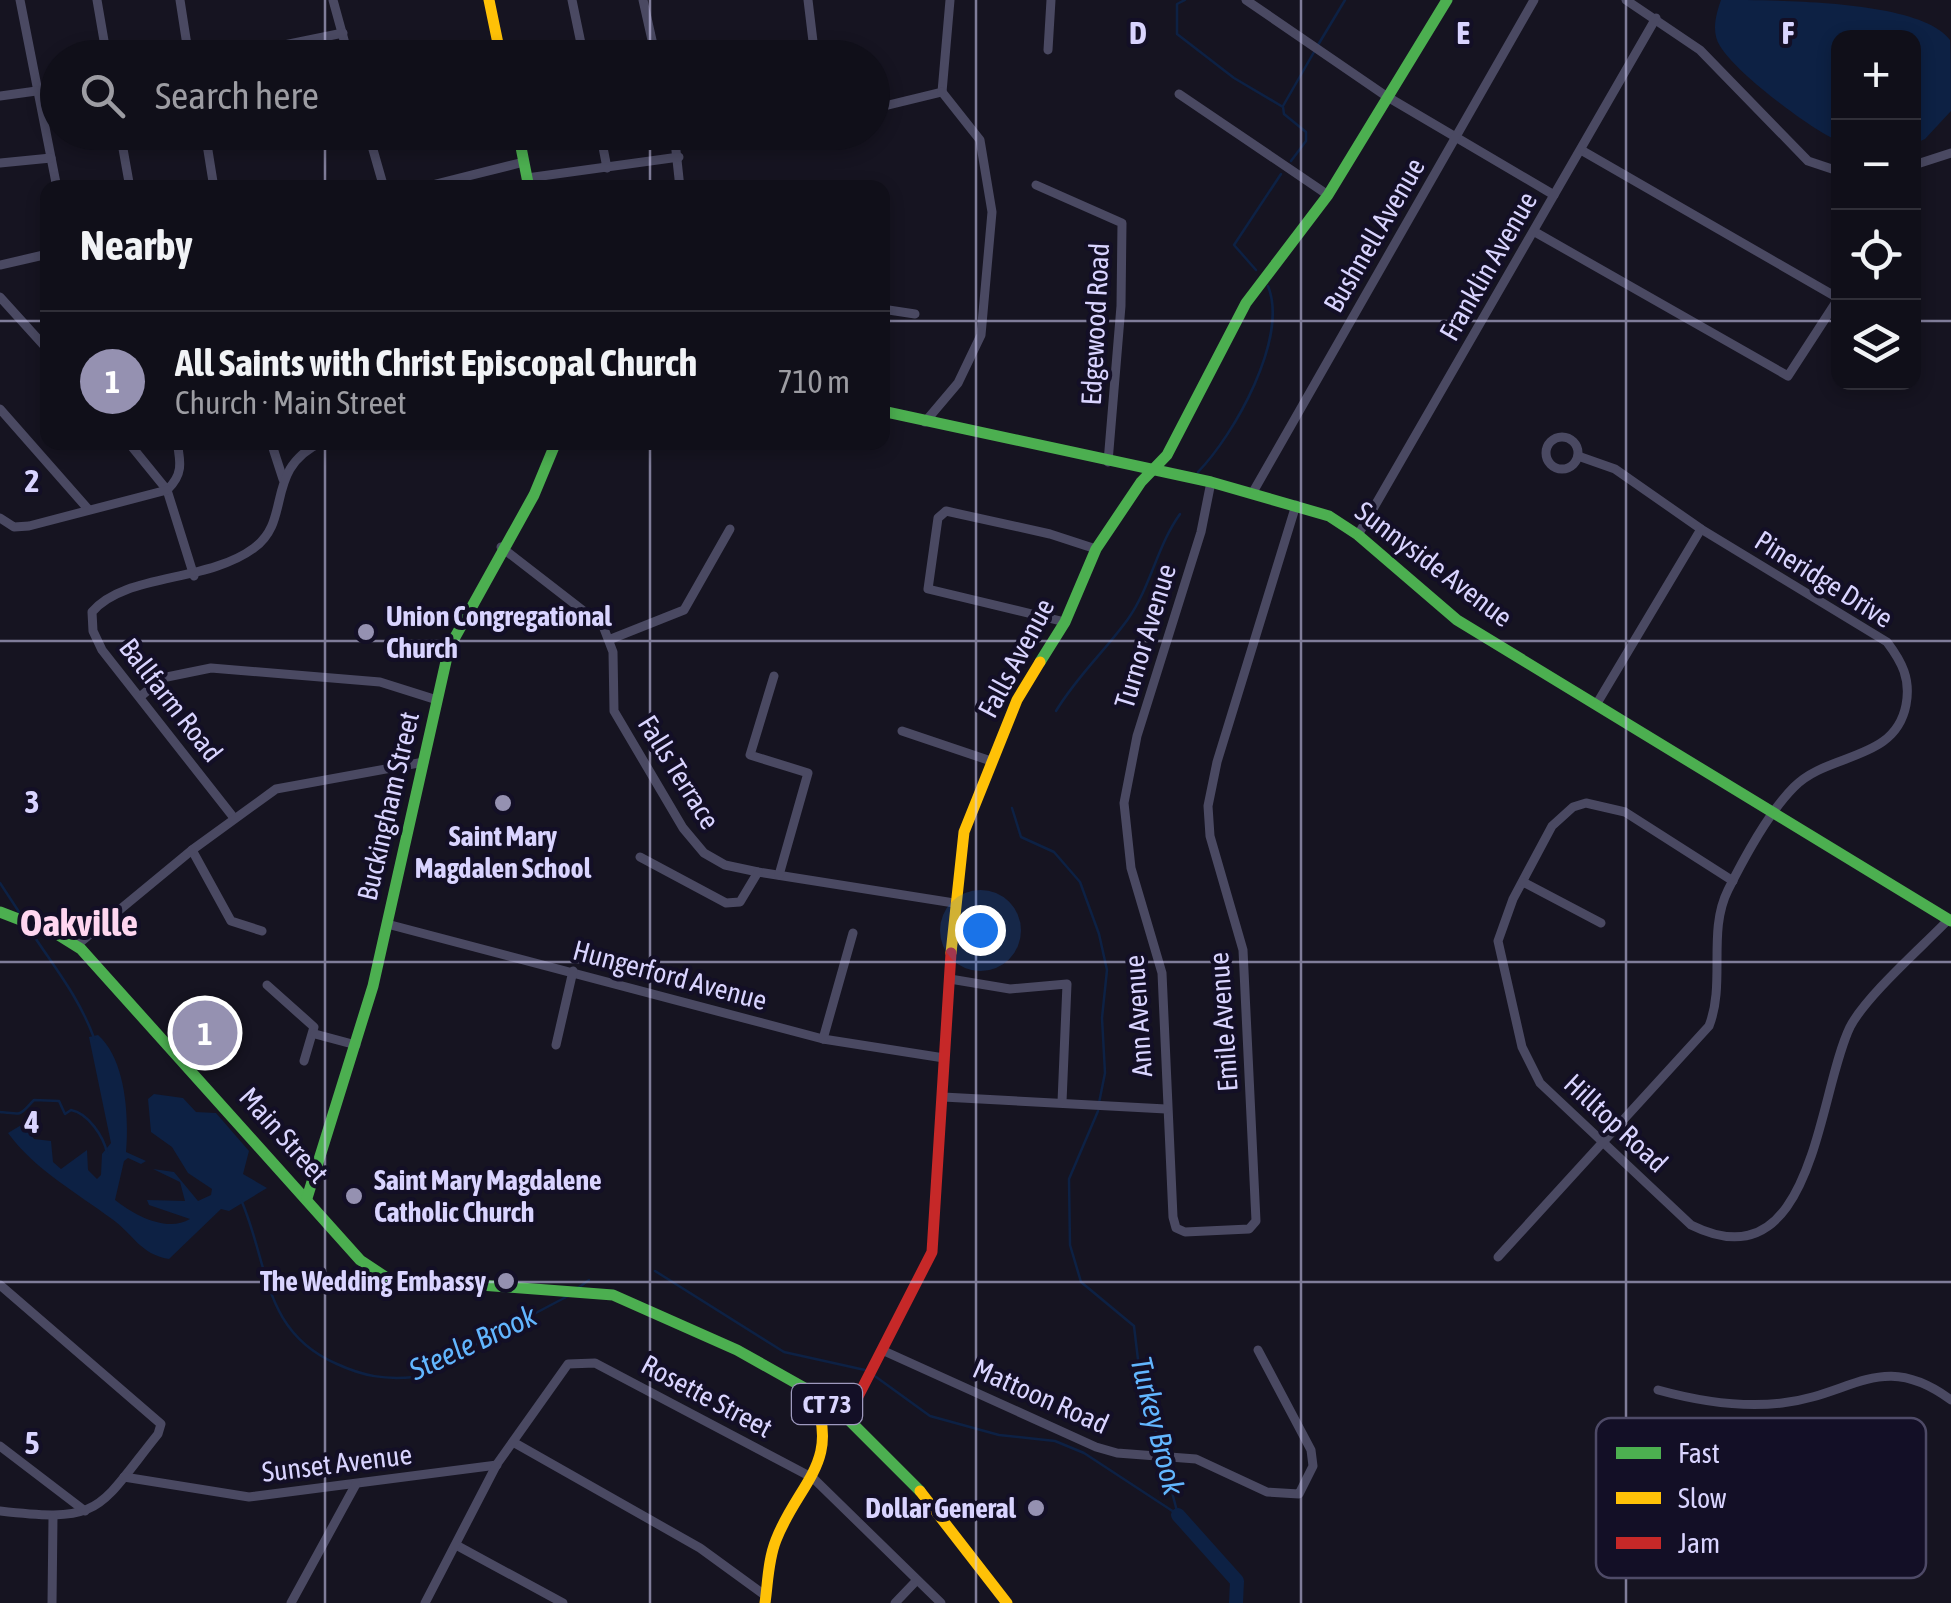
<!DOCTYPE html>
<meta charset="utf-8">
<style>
:root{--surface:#100f19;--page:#1e1d26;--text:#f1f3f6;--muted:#9c9ca2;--line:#302f38;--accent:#9591b1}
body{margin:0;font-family:"Asap Condensed",sans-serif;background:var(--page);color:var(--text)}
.controls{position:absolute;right:30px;top:30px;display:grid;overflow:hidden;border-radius:20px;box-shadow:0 5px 15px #0003}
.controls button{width:90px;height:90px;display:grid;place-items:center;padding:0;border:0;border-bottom:2px solid var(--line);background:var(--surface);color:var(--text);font:50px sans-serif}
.you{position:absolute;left:980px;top:930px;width:35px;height:35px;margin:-25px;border:8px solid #fff;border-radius:50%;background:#1a73e8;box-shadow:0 0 0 15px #1a73e833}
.badge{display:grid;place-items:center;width:65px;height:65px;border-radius:50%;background:var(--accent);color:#fff;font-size:32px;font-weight:700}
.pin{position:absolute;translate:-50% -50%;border:5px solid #fff;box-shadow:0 2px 10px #0006}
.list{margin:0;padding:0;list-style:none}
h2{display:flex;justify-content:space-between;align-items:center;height:130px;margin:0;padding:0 40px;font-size:42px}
h2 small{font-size:32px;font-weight:400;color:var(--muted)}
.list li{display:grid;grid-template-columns:65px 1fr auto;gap:30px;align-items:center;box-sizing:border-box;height:140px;padding:0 40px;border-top:2px solid var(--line)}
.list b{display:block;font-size:38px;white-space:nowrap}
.list p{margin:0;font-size:32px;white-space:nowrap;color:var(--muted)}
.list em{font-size:32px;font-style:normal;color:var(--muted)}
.icon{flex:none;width:55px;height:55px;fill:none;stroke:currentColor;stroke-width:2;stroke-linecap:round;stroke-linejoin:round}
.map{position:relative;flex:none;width:1951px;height:1603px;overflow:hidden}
.search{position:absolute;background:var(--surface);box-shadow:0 5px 15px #0003;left:40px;top:40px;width:850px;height:110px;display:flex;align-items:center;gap:25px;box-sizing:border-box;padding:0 35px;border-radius:55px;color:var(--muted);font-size:38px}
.panel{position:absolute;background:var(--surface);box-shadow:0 5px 15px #0003;left:40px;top:180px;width:850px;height:270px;border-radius:20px}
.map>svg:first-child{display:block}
.water{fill:#0d2144}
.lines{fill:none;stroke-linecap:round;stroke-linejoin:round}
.stream{stroke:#0d2144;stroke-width:2.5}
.river{stroke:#0d2144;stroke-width:14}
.street{stroke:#4a4962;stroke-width:9}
.fast{stroke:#4caf50;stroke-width:11}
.slow{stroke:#ffc107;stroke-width:11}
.jam{stroke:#c62828;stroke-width:11}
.grid{fill:none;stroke:#d9d4ff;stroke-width:2.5;stroke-opacity:0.55}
.poi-dot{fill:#9591b1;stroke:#130f26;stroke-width:4}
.labels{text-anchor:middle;stroke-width:8;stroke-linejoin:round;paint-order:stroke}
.shield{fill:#130f26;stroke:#9e99be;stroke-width:2.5}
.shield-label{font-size:25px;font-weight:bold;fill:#d9d4ff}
.street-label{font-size:28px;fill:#d9d4ff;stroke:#130f26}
.poi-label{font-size:28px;font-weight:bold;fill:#d9d4ff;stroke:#130f26;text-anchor:start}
.water-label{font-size:30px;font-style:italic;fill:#62b6ff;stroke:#130f26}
.district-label{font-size:38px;font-weight:bold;fill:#ffd6f0;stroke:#130f26}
.key{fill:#130f26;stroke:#4e4a67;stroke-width:2.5}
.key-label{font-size:28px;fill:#d9d4ff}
.grid-label{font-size:32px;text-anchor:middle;font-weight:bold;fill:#d9d4ff;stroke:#130f26;stroke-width:8;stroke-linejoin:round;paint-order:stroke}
</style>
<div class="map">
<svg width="1951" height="1603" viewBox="0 0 1951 1603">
<rect width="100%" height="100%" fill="#161421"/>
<!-- water -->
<g class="water">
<path d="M1721 0C1778 0 1922 0 1950 40 1951 56 1951 93 1951 111L1925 139 1914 144V38H1838V141C1809 128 1736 73 1720 46 1711 32 1716 14 1721 0Z"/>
<path d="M98 1035C126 1060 129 1116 126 1152L146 1161 141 1164 128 1158 124 1161 115 1200C134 1215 167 1233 190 1219L149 1205 147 1200 185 1201 180 1182 153 1169 174 1172 198 1201 211 1195 212 1189 188 1173 172 1147 151 1132 148 1099 154 1094 183 1098 196 1112 216 1113 249 1151 243 1174 267 1188 229 1211 221 1209 169 1259C140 1254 134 1235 112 1219 77 1193 34 1169 8 1133L23 1124 34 1139 51 1141 53 1162 61 1169 87 1150 88 1170 97 1179 101 1175 102 1154 111 1143 89 1037Z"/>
</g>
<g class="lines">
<!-- stream -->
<g class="stream">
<polyline points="1185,0 1177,4 1177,34 1234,78 1283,107 1284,114 1306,132 1306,141 1291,161"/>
<polyline points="1318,45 1345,0"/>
<polyline points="1283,106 1314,52"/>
<polyline points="1256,270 1234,245 1281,174"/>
<path d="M1198 472C1234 435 1289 338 1268 286"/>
<path d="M1056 711C1077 676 1105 651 1128 619 1151 586 1157 546 1180 514"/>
<polyline points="1012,808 1021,837 1054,852 1080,882 1099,934 1107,970 1102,1018 1105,1073 1099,1103"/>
<polyline points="0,883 21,915"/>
<path d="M30 930C54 967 79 997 94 1038"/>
<polyline points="1098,1111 1069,1179 1070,1245 1081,1282 1134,1326 1139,1368 1161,1451"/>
<path d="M0 1112C25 1115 19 1115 34 1100L59 1101 65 1114 71 1110C88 1113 104 1137 107 1153"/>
<path d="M242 1202C269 1266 263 1332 337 1364 363 1376 385 1380 414 1377L568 1296"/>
<polyline points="655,1271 784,1352 865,1370"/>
<polyline points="578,1288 589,1280"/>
<polyline points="872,1374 930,1416 999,1435 1055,1441 1084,1453 1177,1514"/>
<polyline points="1163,1458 1178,1515"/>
</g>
<!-- river -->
<polyline class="river" points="1178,1515 1237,1581 1236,1603"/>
<!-- street -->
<g class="street">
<polyline points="20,0 57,188"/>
<polyline points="97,0 107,58"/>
<polyline points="180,0 189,58"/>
<polyline points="333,0 349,58"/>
<polyline points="572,0 584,58"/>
<polyline points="643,0 656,58"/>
<polyline points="808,0 815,58"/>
<polyline points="1246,0 1386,96 1554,195"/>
<polyline points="1626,0 1700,50 1808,161 1838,171"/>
<polyline points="1048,50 1051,0"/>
<polyline points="220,58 343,33"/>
<polyline points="942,92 950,0"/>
<polyline points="1179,94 1328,195"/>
<polyline points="0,96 58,88"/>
<polyline points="872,109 942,92"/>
<polyline points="120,132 130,188"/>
<polyline points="205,132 214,188"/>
<polyline points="368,132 384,188"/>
<polyline points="600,132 607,168"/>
<polyline points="674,132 680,188"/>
<polyline points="208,146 279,132"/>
<polyline points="1581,150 1838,298"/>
<polyline points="0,163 51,158"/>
<polyline points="1914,165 1951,153"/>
<polyline points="527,178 679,157"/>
<polyline points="1036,185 1122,223 1121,306 1108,462"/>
<polyline points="420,188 524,162"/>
<polyline points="1535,232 1788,376 1838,299"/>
<polyline points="0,265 48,254"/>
<polyline points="0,297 48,350"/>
<polyline points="882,309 915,314"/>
<polyline points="0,409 88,509"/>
<polyline points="925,422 958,383 981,335 992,212 980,140 942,92"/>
<circle cx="1562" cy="453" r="16"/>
<polyline points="128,442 167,490 194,576"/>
<polyline points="271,442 283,479"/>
<polyline points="1211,482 1201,532 1137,736 1124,803 1131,868 1162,973 1173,1217 1176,1228 1185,1232 1249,1229 1256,1221 1243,950 1210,836 1208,806 1217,762 1296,505"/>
<path d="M167 490C183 475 181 463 177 442"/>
<polyline points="1253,492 1534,0"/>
<polyline points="0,518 14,527 29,526 167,490"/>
<polyline points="1358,535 1656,18"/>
<polyline points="501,547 603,626 613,652 614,711 683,828 704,853 725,865 758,872 954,903"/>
<polyline points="1065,622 928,589 938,518 946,511 1050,534 1096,549"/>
<polyline points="611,639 684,610 730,529"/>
<polyline points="774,676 750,755 808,773 779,875"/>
<polyline points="140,697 162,678 211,668 380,682 437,700"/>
<polyline points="1596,705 1701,529"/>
<polyline points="902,731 991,761"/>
<path d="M234 818 102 650 93 631 92 612C125 573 207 583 254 548 293 520 263 469 322 442"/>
<polyline points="192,850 231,921 262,931"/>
<polyline points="640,857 726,903 740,902 758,872"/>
<path d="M1733 881 1625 812 1586 803 1573 807 1552 826 1513 899 1498 941 1522 1047 1540 1083 1691 1225C1814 1286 1817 1095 1850 1027 1866 996 1922 947 1948 920"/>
<polyline points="1523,882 1601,923"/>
<polyline points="387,924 823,1039 944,1058"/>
<polyline points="77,945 192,850 276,789 424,762"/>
<polyline points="950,979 1010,989 1067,984 1062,1102"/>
<polyline points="267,985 314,1027 304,1061"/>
<polyline points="315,1034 356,1045"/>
<polyline points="823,1039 853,933"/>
<polyline points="556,1045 573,971"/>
<polyline points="943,1097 1166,1109"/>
<path d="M1498 1257 1709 1026C1726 983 1707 932 1728 890 1744 858 1768 813 1794 787 1828 752 1895 762 1906 705 1911 679 1902 662 1887 642L1701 529 1615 469 1578 456"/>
<path d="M0 1285 161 1424 158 1434C97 1510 103 1523 0 1511"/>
<polyline points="884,1351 1096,1447 1117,1453 1196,1459 1267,1492 1299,1494 1313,1466 1311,1450 1258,1350"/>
<path d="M1658 1390C1698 1401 1741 1408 1782 1403 1853 1395 1882 1349 1951 1400"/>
<polyline points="513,1442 700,1548 766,1596"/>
<polyline points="0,1446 85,1511"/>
<polyline points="124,1477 249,1497 497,1465"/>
<polyline points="456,1545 563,1603"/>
<polyline points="52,1603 53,1517"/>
<polyline points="291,1603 356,1484"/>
<polyline points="425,1603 497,1464 568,1364 595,1363 813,1478 941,1603"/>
<polyline points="895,1603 917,1580"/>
</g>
<!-- fast -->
<g class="fast">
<polyline points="518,132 529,188"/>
<polyline points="882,411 1211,482 1329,516 1358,535 1457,620 1951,921"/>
<polyline points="1040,662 1065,622 1096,549 1141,482 1167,455 1246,303 1328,195 1447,0"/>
<polyline points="0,912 57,934 81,949 360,1260 387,1278 613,1295 737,1350 810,1391 847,1418 920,1491"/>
<polyline points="307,1198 373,986 449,648 534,495 556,442"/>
</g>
<!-- slow -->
<g class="slow">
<polyline points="489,0 501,58"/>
<polyline points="951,953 964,832 1017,700 1040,662"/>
<polyline points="920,1491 1007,1603"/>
<path d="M765 1603C768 1582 768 1560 776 1540 798 1483 842 1462 813 1395"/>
</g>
<!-- jam -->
<polyline class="jam" points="847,1418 932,1252 951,953"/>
</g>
<!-- grid -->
<path class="grid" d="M325 0V58M650 0V58M976 0V1603M1301 0V1603M1626 0V1603M325 132V188M650 132V188M0 321H48M882 321H1838M1914 321H1951M325 442V1603M650 442V1603M0 641H1951M0 962H1951M0 1282H1951"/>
<!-- markers -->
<g class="poi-dot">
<circle cx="366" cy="632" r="10"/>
<circle cx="503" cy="803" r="10"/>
<circle cx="354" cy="1196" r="10"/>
<circle cx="506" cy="1281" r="10"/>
<circle cx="1036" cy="1508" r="10"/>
</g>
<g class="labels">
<!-- shield labels -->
<rect class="shield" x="792" y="1384" width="70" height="40" rx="8"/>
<g class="shield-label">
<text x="827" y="1413">CT 73</text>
</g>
<!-- street labels -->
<g class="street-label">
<text transform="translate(1374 235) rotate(-60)" y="10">Bushnell Avenue</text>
<text transform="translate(1488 266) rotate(-60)" y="10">Franklin Avenue</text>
<text transform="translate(1095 324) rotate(-87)" y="10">Edgewood Road</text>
<text transform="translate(1434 564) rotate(37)" y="10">Sunnyside Avenue</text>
<text transform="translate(1824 579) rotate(32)" y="10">Pineridge Drive</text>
<text transform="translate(1145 636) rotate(-73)" y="10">Turnor Avenue</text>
<text transform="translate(1016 658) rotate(-62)" y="10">Falls Avenue</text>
<text transform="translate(171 700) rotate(52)" y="10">Ballfarm Road</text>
<text transform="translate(679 772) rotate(58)" y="10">Falls Terrace</text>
<text transform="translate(388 806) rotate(-77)" y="10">Buckingham Street</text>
<text transform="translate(670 975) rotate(15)" y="10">Hungerford Avenue</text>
<text transform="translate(1138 1016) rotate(-94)" y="10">Ann Avenue</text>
<text transform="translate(1223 1022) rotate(-94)" y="10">Emile Avenue</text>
<text transform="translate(1616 1123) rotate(43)" y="10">Hilltop Road</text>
<text transform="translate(284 1135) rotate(48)" y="10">Main Street</text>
<text transform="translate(707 1396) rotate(28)" y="10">Rosette Street</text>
<text transform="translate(1041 1396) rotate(24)" y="10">Mattoon Road</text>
<text transform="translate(337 1463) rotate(-7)" y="10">Sunset Avenue</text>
</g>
<!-- poi labels -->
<g class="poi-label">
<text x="386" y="626">Union Congregational<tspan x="386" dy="32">Church</tspan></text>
<text x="503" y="846" text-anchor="middle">Saint Mary<tspan x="503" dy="32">Magdalen School</tspan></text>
<text x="374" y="1190">Saint Mary Magdalene<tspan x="374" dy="32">Catholic Church</tspan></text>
<text x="486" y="1291" text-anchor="end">The Wedding Embassy</text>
<text x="1016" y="1518" text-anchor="end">Dollar General</text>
</g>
<!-- water labels -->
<g class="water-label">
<text transform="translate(473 1343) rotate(-25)" y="10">Steele Brook</text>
<text transform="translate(1157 1426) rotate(76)" y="10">Turkey Brook</text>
</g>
<!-- district labels -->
<g class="district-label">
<text x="79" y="936">Oakville</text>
</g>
</g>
<!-- legend -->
<rect x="1596" y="1418" width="330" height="160" rx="15" class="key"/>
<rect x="1616" y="1447" width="45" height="12" fill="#4caf50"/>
<rect x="1616" y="1492" width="45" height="12" fill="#ffc107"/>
<rect x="1616" y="1537" width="45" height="12" fill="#c62828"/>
<g class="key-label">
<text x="1678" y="1463">Fast</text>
<text x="1678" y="1508">Slow</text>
<text x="1678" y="1553">Jam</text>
</g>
<g class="grid-label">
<text x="1138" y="44">D</text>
<text x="1463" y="44">E</text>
<text x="1788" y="44">F</text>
<text x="32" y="492">2</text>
<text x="32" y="813">3</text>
<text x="32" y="1133">4</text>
<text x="32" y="1454">5</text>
</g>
</svg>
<div class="controls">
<button>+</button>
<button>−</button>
<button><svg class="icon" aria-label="locate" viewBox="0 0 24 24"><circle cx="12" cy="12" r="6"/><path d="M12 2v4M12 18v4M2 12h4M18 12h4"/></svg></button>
<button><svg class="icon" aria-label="layers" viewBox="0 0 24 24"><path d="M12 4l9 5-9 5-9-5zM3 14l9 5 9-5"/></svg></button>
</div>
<div class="you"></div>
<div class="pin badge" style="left:205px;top:1033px">1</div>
<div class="search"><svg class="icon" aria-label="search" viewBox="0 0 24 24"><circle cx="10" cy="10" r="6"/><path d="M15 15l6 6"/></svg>Search here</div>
<section class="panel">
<h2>Nearby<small></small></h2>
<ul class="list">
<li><span class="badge">1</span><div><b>All Saints with Christ Episcopal Church</b><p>Church · Main Street</p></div><em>710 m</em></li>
</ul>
</section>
</div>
